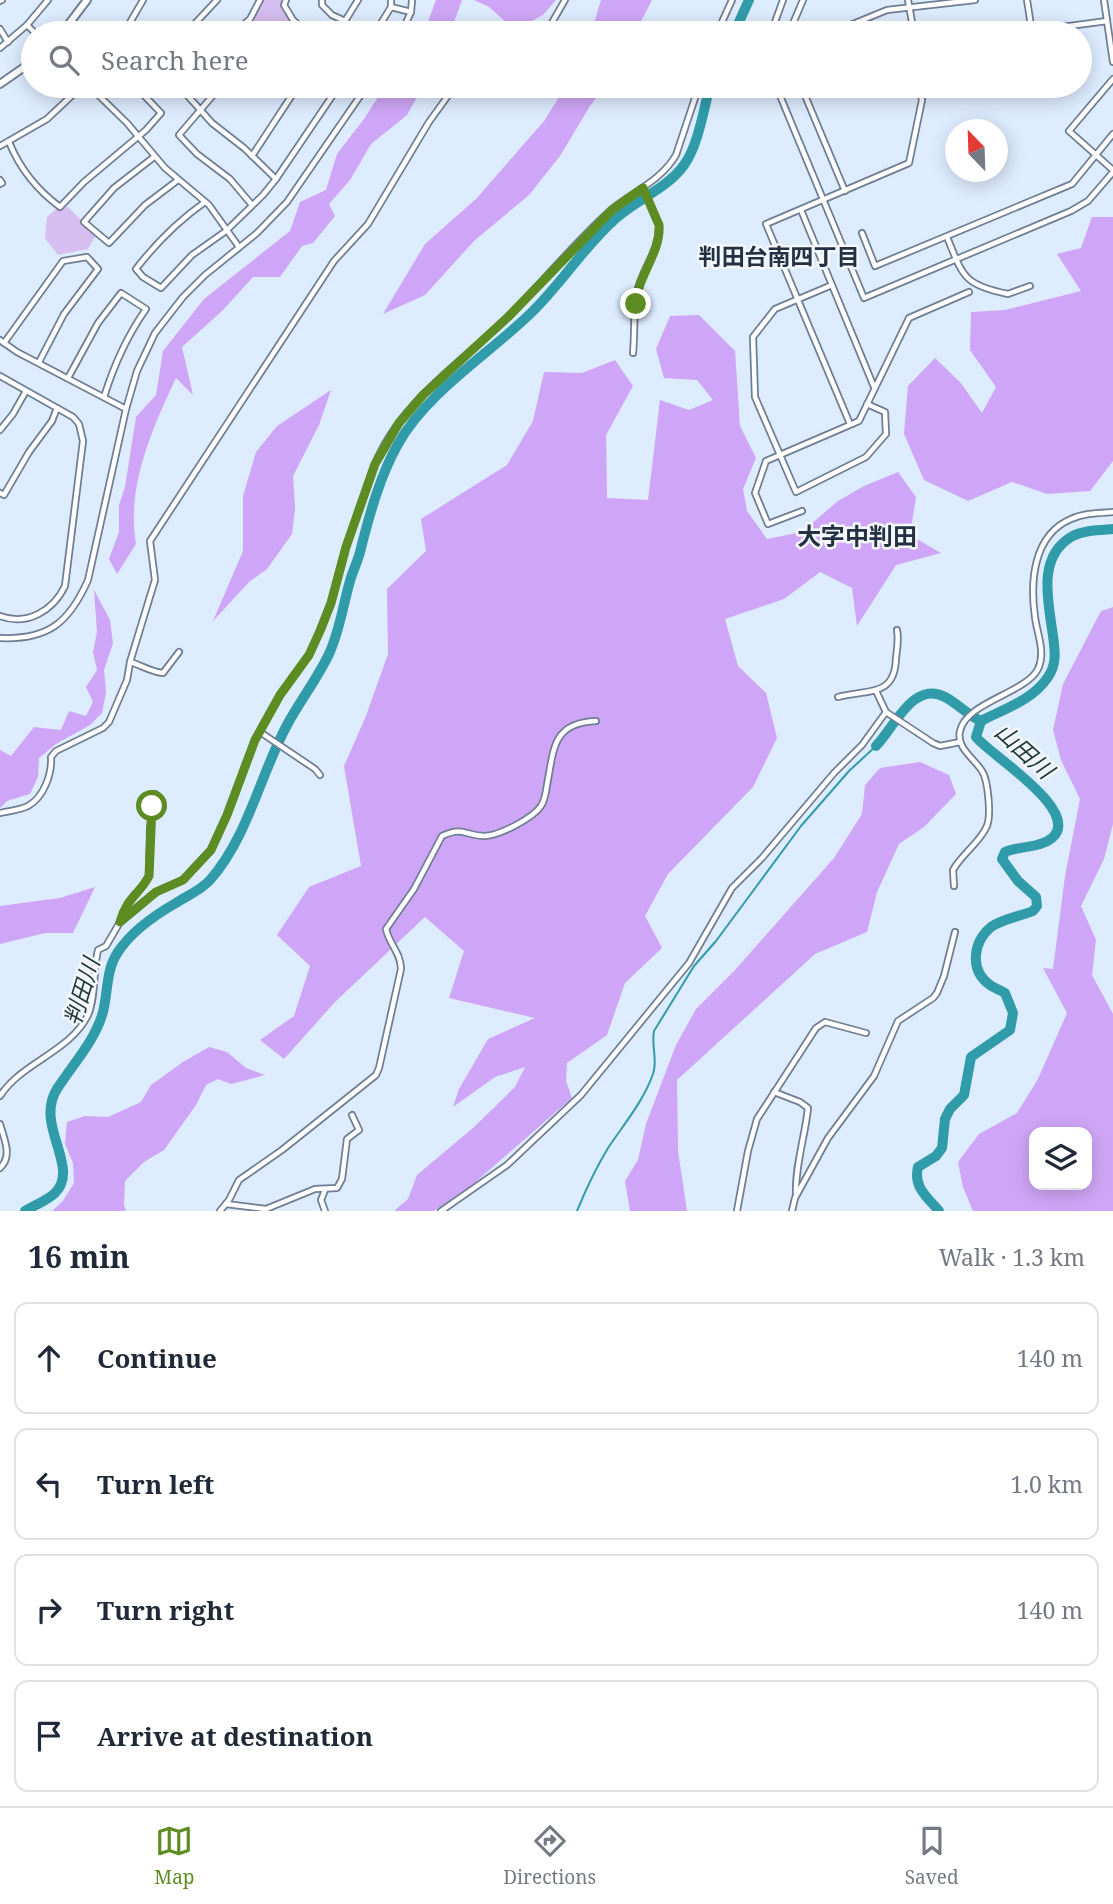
<!DOCTYPE html>
<meta charset="utf-8">
<style>
:root{--surface:#fff;--page:#f6f6f7;--text:#1f2937;--muted:#747a83;--line:#e0e1e3;--accent:#5c8c22}
body{margin:0;font-family:"Noto Serif","Noto Sans JP",serif;background:var(--page);color:var(--text)}
.controls{position:absolute;right:21px;bottom:21px;display:grid;overflow:hidden;border-radius:14px;box-shadow:0 4px 18px #0003}
.controls button{width:63px;height:63px;display:grid;place-items:center;padding:0;border:0;border-bottom:2px solid var(--line);background:var(--surface);color:var(--text);font:35px sans-serif}
.compass{position:absolute;left:945px;top:119px;width:63px;height:63px;border-radius:50%;background:var(--surface);box-shadow:0 4px 18px #0003;rotate:337deg}
.stop{position:absolute;width:21px;height:21px;margin:-16px;border:5px solid #5c8c22;border-radius:50%;background:#fff}
.stop.end{background:#5c8c22;border-color:#fff;box-shadow:0 2px 7px #0008}
.list{margin:0;padding:0;list-style:none}
h2{display:flex;justify-content:space-between;align-items:center;height:91px;margin:0;padding:0 28px;font-size:30px}
h2 small{font-size:23px;font-weight:400;color:var(--muted)}
.list li{display:grid;grid-template-columns:46px 1fr auto;gap:21px;align-items:center;box-sizing:border-box;height:112px;margin:0 14px 14px;padding:0 14px;border:2px solid var(--line);border-radius:14px}
.list b{display:block;font-size:26px;white-space:nowrap}
.list em{font-size:23px;font-style:normal;color:var(--muted)}
.icon{flex:none;width:38px;height:38px;fill:none;stroke:currentColor;stroke-width:2;stroke-linecap:round;stroke-linejoin:round}
.map{position:relative;flex:none;width:1113px;height:1211px;overflow:hidden}
.search{position:absolute;background:var(--surface);box-shadow:0 4px 18px #0003;left:21px;right:21px;top:21px;height:77px;display:flex;align-items:center;gap:18px;box-sizing:border-box;padding:0 24px;border-radius:38px;color:var(--muted);font-size:26px}
.sheet{height:595px;background:var(--surface)}
nav{display:flex;justify-content:space-around;align-items:center;box-sizing:border-box;height:98px;border-top:2px solid var(--line);background:var(--surface);font-size:19px;color:var(--muted)}
nav a{display:grid;justify-items:center;gap:4px}
nav .on{color:var(--accent)}
.map>svg:first-child{display:block}
.green{fill:#d6bef0}
.forest{fill:#cfa6f7;fill-rule:evenodd}
.lines{fill:none;stroke-linecap:round;stroke-linejoin:round}
.stream{stroke:#319ca9;stroke-width:2}
.river{stroke:#319ca9;stroke-width:10}
.minor-casing{stroke:#6f7e93;stroke-width:8}
.tertiary-casing{stroke:#6f7e93;stroke-width:10}
.minor{stroke:#fff;stroke-width:4.5}
.tertiary{stroke:#fff;stroke-width:6}
.route{stroke:#5c8c22;stroke-width:9}
.labels{text-anchor:middle;stroke-width:5;stroke-linejoin:round;paint-order:stroke}
.neighbourhood-label{font-size:23px;font-weight:bold;fill:#243143;stroke:#f4f8fd}
.water-label{font-size:23px;font-style:italic;fill:#1f373a;stroke:#f4f8fd}
.quarter-label{font-size:24px;font-weight:bold;fill:#243143;stroke:#f4f8fd}
</style>
<div class="map">
<svg width="1113" height="1211" viewBox="0 0 1113 1211">
<rect width="100%" height="100%" fill="#deecff"/>
<!-- green -->
<g class="green">
<polygon points="262,0 284,0 283,7 292,22 281,33 254,33 249,24"/>
<polygon points="68,207 96,235 88,249 58,255 45,238 47,217 56,209"/>
</g>
<!-- forest -->
<g class="forest">
<polygon points="436,0 462,0 450,33 424,33"/>
<polygon points="474,0 556,0 543,15 515,30 489,7"/>
<polygon points="601,0 652,0 635,33 591,33"/>
<path d="M385 86H423L407 115 371 144 350 180 329 204 335 216 313 243 302 246 280 277H253L223 310 182 347 193 395 176 378C152 429 126 487 136 544L117 574 109 559 119 532V505L125 487 136 417 156 395 163 351 204 299 290 231 300 202 326 190 337 154 364 119Z"/>
<polygon points="566,86 605,86 590,106 560,156 529,195 474,241 425,295 383,314 425,244 477,198 544,121"/>
<polygon points="1092,217 1113,217 1113,461 1090,491 1047,494 1012,482 968,501 924,480 904,434 908,386 935,358 960,382 982,413 996,387 970,350 971,312 1005,310 1081,291 1057,254 1081,248"/>
<polygon points="699,315 735,351 740,426 756,458 743,489 747,511 767,539 802,532 838,501 864,486 898,472 916,497 910,535 941,553 896,565 857,626 852,588 820,572 784,599 725,619 738,666 766,693 777,738 753,787 668,874 645,916 662,948 625,983 607,1035 567,1063 566,1081 572,1098 472,1185 434,1211 394,1211 408,1199 417,1175 473,1128 515,1087 525,1067 495,1077 453,1107 459,1089 488,1039 535,1018 449,998 464,951 425,917 335,1002 284,1059 260,1040 294,1016 310,966 277,935 309,887 361,866 344,766 366,716 388,654 387,589 426,551 421,519 507,465 533,421 544,372 582,373 615,360 633,386 606,435 607,498 648,500 660,400 689,410 713,400 697,380 664,378 656,349 670,316"/>
<polygon points="331,390 319,425 293,476 295,509 292,534 267,569 249,582 213,621 243,551 243,496 256,452 277,426"/>
<polygon points="94,590 110,620 113,643 104,670 106,692 102,713 90,725 56,744 39,758 38,777 30,794 7,801 0,808 0,750 11,756 34,727 61,730 69,711 86,716 93,702 86,687 97,670 93,652 97,632"/>
<path d="M1113 607V824L1104 859 1081 906 1096 940 1092 975 1113 1014V1211H973L963 1187 958 1162 979 1134 1017 1113 1038 1079 1067 1013 1043 968 1053 969 1065 876 1080 799 1061 760 1053 730 1063 684 1101 611ZM1034 1132H1087V1185H1034Z"/>
<polygon points="920,762 949,775 956,794 924,827 899,844 877,892 867,932 815,954 677,1080 678,1151 687,1211 630,1211 625,1181 638,1160 646,1124 676,1045 696,1009 736,969 834,858 862,814 865,785 880,768"/>
<polygon points="95,887 73,933 45,933 0,944 0,906 60,898"/>
<polygon points="209,1047 227,1052 246,1068 265,1075 231,1084 218,1079 206,1085 196,1105 164,1150 144,1162 125,1181 124,1205 126,1211 52,1211 63,1201 74,1183 73,1163 65,1144 67,1122 85,1116 108,1117 141,1102 151,1085 183,1062"/>
</g>
<g class="lines">
<!-- stream -->
<path class="stream" d="M577 1211C586 1189 596 1168 608 1148 624 1124 643 1102 653 1074 658 1060 651 1046 654 1031L694 966 716 941 801 826 849 771 876 746"/>
<!-- river -->
<g class="river">
<polyline points="734,33 749,0"/>
<path d="M981 721C1004 709 1033 700 1048 677 1057 664 1055 651 1053 636 1049 604 1036 558 1071 537 1083 530 1100 530 1113 529"/>
<path d="M876 746C894 728 913 680 945 697 958 704 968 715 981 721"/>
<path d="M25 1211C34 1205 47 1201 55 1193 81 1167 34 1125 57 1089 73 1064 95 1041 103 1012 108 992 106 969 118 952 131 932 155 915 176 903 187 896 201 890 210 880 248 837 260 775 287 725 300 701 317 679 329 654 340 630 343 605 350 581 353 570 359 559 361 548 370 513 380 476 398 444 427 392 489 354 531 313 561 284 583 248 614 220 635 200 667 189 684 165 698 146 704 108 710 86"/>
<path d="M939 1211C927 1197 913 1187 918 1167L936 1156 942 1148 945 1119 950 1109 964 1095 971 1057 1010 1030 1013 1013 1005 993C1000 990 994 988 990 985 969 970 973 942 991 927 1002 919 1021 916 1033 911L1037 906 1036 897 1018 881 1002 859 1005 852C1019 846 1040 848 1052 838 1083 811 990 755 976 737L981 721"/>
</g>
<!-- minor casing -->
<g class="minor-casing">
<g id="minor">
<polyline points="286,0 284,5 293,20 307,33"/>
<polyline points="322,0 322,5 332,15 345,21 358,0"/>
<polyline points="908,0 914,33"/>
<polyline points="1027,0 1032,32"/>
<polyline points="1104,0 1113,62"/>
<polyline points="0,1 2,0"/>
<polyline points="391,7 411,12"/>
<polyline points="27,25 35,33"/>
<polyline points="0,29 8,42"/>
<polyline points="791,29 801,33"/>
<polyline points="127,33 125,31 143,0"/>
<polyline points="186,33 217,0"/>
<polyline points="234,33 250,19 260,0"/>
<polyline points="375,33 391,7 391,0"/>
<polyline points="401,33 411,12 412,0"/>
<polyline points="546,33 565,0"/>
<polyline points="717,33 732,0"/>
<polyline points="771,33 783,0"/>
<polyline points="789,33 803,0"/>
<polyline points="831,33 887,10 975,0"/>
<polyline points="1016,33 1107,21"/>
<polyline points="0,48 27,25 48,0"/>
<polyline points="1113,79 1069,131 1113,170"/>
<polyline points="89,86 127,123 165,168 209,205 239,247"/>
<polyline points="179,86 212,123 244,148 276,179"/>
<polyline points="221,86 179,135 197,154 230,179 252,205"/>
<polyline points="776,86 864,298 1071,211 1088,201 1113,172"/>
<polyline points="801,86 845,191"/>
<polyline points="185,92 192,86"/>
<polyline points="779,94 801,86"/>
<path d="M9 142C20 169 37 190 60 207L84 182 146 130 161 113 135 86"/>
<polyline points="0,146 47,119 82,86"/>
<polyline points="252,156 298,86"/>
<polyline points="154,157 114,188 84,222 109,243 145,205 178,180"/>
<polyline points="0,180 2,183 0,184"/>
<path d="M205 202C178 221 156 243 136 269L143 277 161 288 192 255 226 231 263 195 276 179 339 86"/>
<polyline points="801,210 874,387"/>
<polyline points="862,233 875,266 1072,184 1113,134"/>
<path d="M947 237C963 276 963 285 1008 294L1030 286"/>
<polyline points="832,285 775,309 753,337 755,397 796,492 866,457 886,434 885,412 867,404"/>
<polyline points="0,340 17,352 126,409"/>
<polyline points="4,343 63,261 87,257 98,269 64,314 39,362"/>
<path d="M633 353C635 334 633 311 637 292 642 269 660 250 659 225L643 188"/>
<path d="M0 376 73 417 79 424 83 441 65 586C53 611 27 626 0 616"/>
<path d="M68 378 98 323 121 293 146 309C127 336 114 365 104 397"/>
<polyline points="850,424 766,224 909,163 922,100 919,86"/>
<polyline points="0,430 13,414 26,391"/>
<polyline points="0,493 4,495 29,452 52,421 57,408"/>
<polyline points="802,511 768,524 755,493 766,461 859,421 909,318 969,292"/>
<path d="M0 638C48 640 69 623 88 580L126 409 137 371 155 333 183 297 205 275 257 233 287 202 367 86"/>
<path d="M130 662C141 665 151 672 163 673L179 652"/>
<polyline points="876,691 886,712"/>
<path d="M838 697C867 689 895 698 896 658 897 648 899 640 897 630"/>
<polyline points="260,732 315,769 320,775"/>
<path d="M0 813C9 811 20 810 28 806 44 797 52 774 51 757L56 751 103 728 109 722 127 680 130 662 155 580 150 541 334 261 368 224 429 122 455 86"/>
<path d="M954 886 953 870C962 854 978 844 986 828 992 818 988 780 982 771 974 758 956 748 960 731 966 702 1026 693 1038 669 1046 652 1037 634 1035 617 1030 582 1033 535 1071 519 1084 513 1099 513 1113 512"/>
<path d="M120 922C127 897 139 895 149 876L150 827 155 794"/>
<path d="M774 1092 800 1102 808 1108C805 1137 795 1165 796 1194"/>
<path d="M0 1096C22 1062 70 1052 88 1015 96 997 93 969 98 950L106 946 120 922 156 892 183 880 211 850 227 815 255 740 280 695 309 655 320 631 331 603 346 547 375 464C400 402 461 363 507 318 542 283 574 243 611 210 633 191 660 182 676 155L699 86"/>
<path d="M0 1124C4 1139 13 1156 0 1168"/>
<polyline points="325,1190 321,1200 325,1211"/>
<polyline points="226,1204 266,1209 315,1189 337,1188 342,1179 347,1139 359,1130 352,1115"/>
<path d="M220 1211 229 1200 239 1180 282 1150 376 1075 379 1068 401 969C401 953 389 944 386 929L414 889 442 836C464 826 466 836 484 836 499 836 533 818 541 806 545 800 546 792 547 785 554 749 552 723 596 721"/>
<polyline points="441,1211 507,1165 581,1095 689,963 732,888 762,858 834,773 862,745 886,712 933,743 940,746 960,742"/>
<polyline points="737,1211 748,1151 757,1119 816,1028 825,1022 866,1033"/>
<polyline points="792,1211 795,1198 828,1138 874,1076 898,1021 933,998 937,993 944,976 955,932"/>
</g>
</g>
<!-- tertiary casing -->
<g class="tertiary-casing">
<g id="tertiary">
<polyline points="62,33 87,0"/>
<polyline points="0,84 33,61"/>
</g>
</g>
<!-- minor -->
<use href="#minor" class="minor"/>
<!-- tertiary -->
<use href="#tertiary" class="tertiary"/>
</g>
<g class="lines">
<!-- route -->
<path class="route" d="M152 806 149 876C139 895 127 897 120 922L156 892 183 880 211 850 227 815 255 740 280 695 309 655 320 631 331 603 346 547 375 464 399 423 423 395 508 317 612 210 643 188 659 225C661 253 637 276 636 304"/>
</g>
<g class="labels">
<!-- neighbourhood labels -->
<g class="neighbourhood-label">
<text x="779" y="265">判田台南四丁目</text>
</g>
<!-- water labels -->
<g class="water-label">
<text transform="translate(1024 751) rotate(42)" y="8">山田川</text>
<text transform="translate(82 992) rotate(-73)" y="8">判田川</text>
</g>
<!-- quarter labels -->
<g class="quarter-label">
<text x="857" y="545">大字中判田</text>
</g>
</g>
</svg>
<div class="controls">
<button><svg class="icon" aria-label="layers" viewBox="0 0 24 24"><path d="M12 4l9 5-9 5-9-5zM3 14l9 5 9-5"/></svg></button>
</div>
<svg class="compass" viewBox="-18 -18 36 36"><path d="M0-13l5 13h-10z" fill="#e53935"/><path d="M0 13l5-13h-10z" fill="#747a83"/></svg>
<div class="stop" style="left:152px;top:806px"></div>
<div class="stop end" style="left:636px;top:304px"></div>
<div class="search"><svg class="icon" aria-label="search" viewBox="0 0 24 24"><circle cx="10" cy="10" r="6"/><path d="M15 15l6 6"/></svg>Search here</div>
</div>
<section class="sheet">
<h2>16 min<small>Walk · 1.3 km</small></h2>
<ul class="list">
<li><svg class="icon" aria-label="ahead" viewBox="0 0 24 24"><path d="M12 20V5M6 11l6-6 6 6"/></svg><div><b>Continue</b></div><em>140 m</em></li>
<li><svg class="icon" aria-label="left" viewBox="0 0 24 24"><path d="M17 20v-9H6M10 6l-5 5 5 5"/></svg><div><b>Turn left</b></div><em>1.0 km</em></li>
<li><svg class="icon" aria-label="right" viewBox="0 0 24 24"><path d="M7 20v-9h11M14 6l5 5-5 5"/></svg><div><b>Turn right</b></div><em>140 m</em></li>
<li><svg class="icon" aria-label="arrive" viewBox="0 0 24 24"><path d="M6 21V4h12l-3 4 3 4H6"/></svg><div><b>Arrive at destination</b></div></li>
</ul>
</section>
<nav>
<a class="on"><svg class="icon" aria-label="map" viewBox="0 0 24 24"><path d="M3 6l6-2 6 2 6-2v14l-6 2-6-2-6 2zM9 4v14M15 6v14"/></svg>Map</a>
<a><svg class="icon" aria-label="directions" viewBox="0 0 24 24"><path d="M12 3l9 9-9 9-9-9zM9 14v-3h6M13 9l2 2-2 2"/></svg>Directions</a>
<a><svg class="icon" aria-label="saved" viewBox="0 0 24 24"><path d="M7 4h10v16l-5-4-5 4z"/></svg>Saved</a>
</nav>
